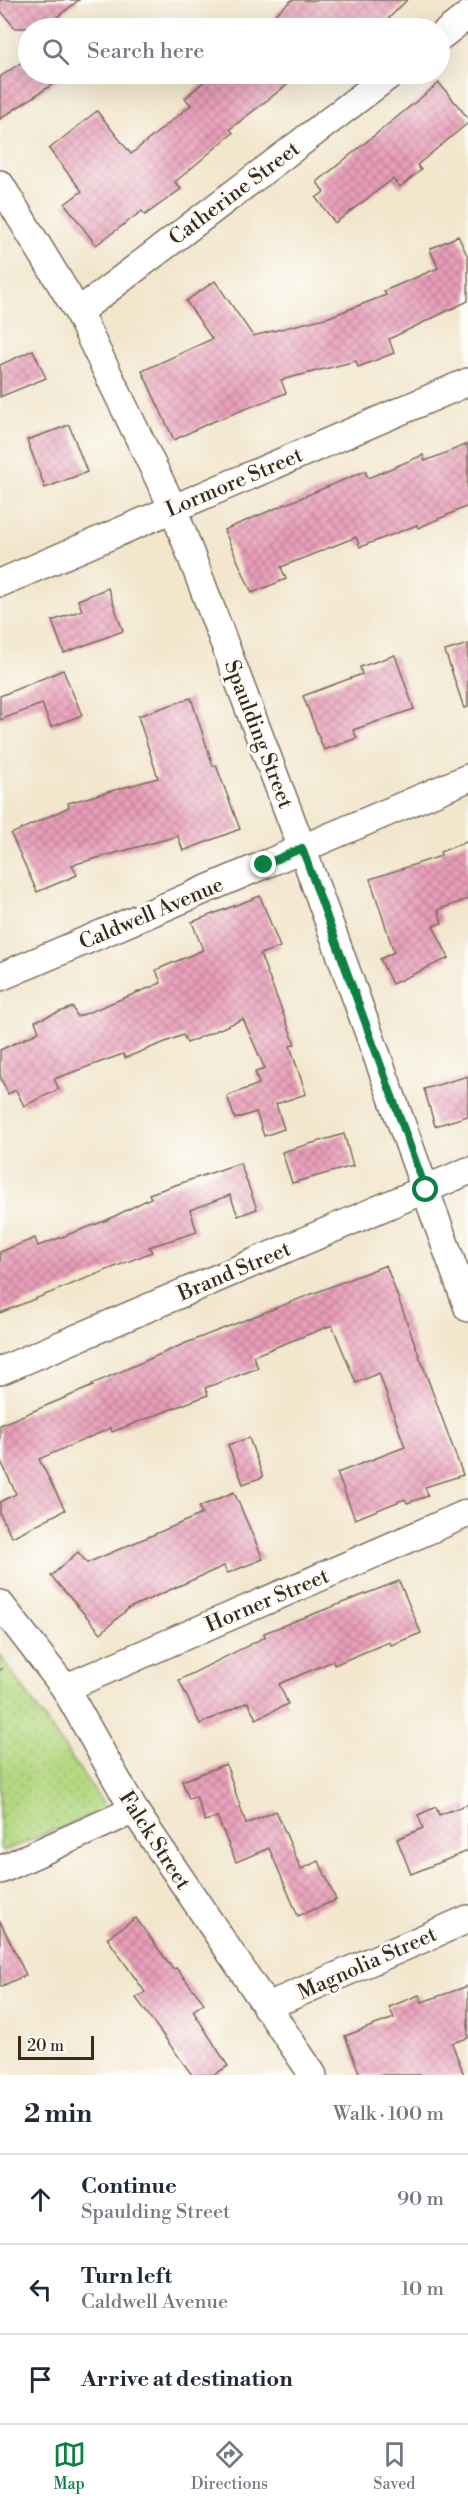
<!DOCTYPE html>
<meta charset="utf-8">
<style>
:root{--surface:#fff;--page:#f6f6f7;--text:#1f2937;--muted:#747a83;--line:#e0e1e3;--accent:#0b8043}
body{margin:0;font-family:"Libre Bodoni",serif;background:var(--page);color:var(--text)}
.scale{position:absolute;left:18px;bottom:15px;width:76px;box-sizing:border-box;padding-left:6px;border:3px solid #3b2a1e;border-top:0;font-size:16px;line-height:21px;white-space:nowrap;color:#3b2a1e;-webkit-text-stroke:4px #fdfcf7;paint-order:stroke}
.stop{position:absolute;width:18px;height:18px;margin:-14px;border:4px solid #0b8043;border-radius:50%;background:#fff}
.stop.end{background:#0b8043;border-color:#fff;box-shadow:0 2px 6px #0008}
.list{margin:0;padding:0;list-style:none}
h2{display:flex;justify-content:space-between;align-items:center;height:78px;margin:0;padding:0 24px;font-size:26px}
h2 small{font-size:20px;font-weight:400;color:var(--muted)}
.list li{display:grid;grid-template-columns:39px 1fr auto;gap:18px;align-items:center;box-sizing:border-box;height:90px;padding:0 24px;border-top:2px solid var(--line)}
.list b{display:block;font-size:22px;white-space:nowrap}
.list p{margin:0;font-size:20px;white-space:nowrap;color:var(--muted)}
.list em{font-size:20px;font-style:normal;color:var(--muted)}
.icon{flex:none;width:33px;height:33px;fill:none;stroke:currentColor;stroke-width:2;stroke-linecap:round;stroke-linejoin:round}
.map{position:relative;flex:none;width:468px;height:2075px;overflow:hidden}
.search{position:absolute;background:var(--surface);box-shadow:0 6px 24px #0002;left:18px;right:18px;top:18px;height:66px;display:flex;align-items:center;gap:15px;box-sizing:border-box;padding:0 21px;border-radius:33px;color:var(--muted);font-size:22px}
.sheet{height:348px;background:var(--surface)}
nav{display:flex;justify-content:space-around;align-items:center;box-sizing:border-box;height:84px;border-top:2px solid var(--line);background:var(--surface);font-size:16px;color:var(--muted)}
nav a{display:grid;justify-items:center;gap:3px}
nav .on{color:var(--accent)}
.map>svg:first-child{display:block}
.park{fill:url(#park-dots);stroke:#788150;stroke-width:1.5}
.building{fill:url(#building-cross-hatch)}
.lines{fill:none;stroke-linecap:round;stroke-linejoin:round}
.minor-casing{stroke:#7b6c5b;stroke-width:30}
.path{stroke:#7b6c5b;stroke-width:4;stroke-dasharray:1.5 4.5;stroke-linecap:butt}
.minor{stroke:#fff;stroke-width:27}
.route{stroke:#0b8043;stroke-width:8}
.labels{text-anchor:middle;stroke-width:6;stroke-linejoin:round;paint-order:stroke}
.street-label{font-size:21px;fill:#3b2a1e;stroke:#fdfcf7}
</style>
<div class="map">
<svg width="468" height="2075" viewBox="0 0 468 2075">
<defs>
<pattern id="park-dots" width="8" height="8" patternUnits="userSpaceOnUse" patternTransform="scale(1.5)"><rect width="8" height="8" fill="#b4d881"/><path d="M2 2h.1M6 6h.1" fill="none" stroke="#9cba6f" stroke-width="1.8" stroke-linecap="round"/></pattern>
<pattern id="building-cross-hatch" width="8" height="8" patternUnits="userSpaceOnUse" patternTransform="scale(1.5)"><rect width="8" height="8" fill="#e99eb9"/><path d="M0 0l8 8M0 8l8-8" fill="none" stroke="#be8196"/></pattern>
</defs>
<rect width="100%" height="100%" fill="#fdfcf7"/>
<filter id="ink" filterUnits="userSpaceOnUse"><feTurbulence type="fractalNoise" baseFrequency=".0167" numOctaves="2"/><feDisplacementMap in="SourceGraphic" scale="12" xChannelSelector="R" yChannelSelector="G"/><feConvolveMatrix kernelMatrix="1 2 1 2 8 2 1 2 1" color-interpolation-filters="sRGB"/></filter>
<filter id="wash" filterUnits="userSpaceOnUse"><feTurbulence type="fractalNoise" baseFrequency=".008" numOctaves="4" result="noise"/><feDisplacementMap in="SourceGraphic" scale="24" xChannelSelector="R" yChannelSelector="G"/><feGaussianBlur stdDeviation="1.35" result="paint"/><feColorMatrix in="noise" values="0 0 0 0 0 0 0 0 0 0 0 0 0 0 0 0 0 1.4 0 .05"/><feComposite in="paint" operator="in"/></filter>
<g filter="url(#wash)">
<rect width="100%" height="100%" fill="#f2e6cd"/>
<!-- park -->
<polygon class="park" points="0,1655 107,1809 3,1851 0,1848"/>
<g id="blocks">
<!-- building -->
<g class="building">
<polygon points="0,0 79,0 43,28 15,28 0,10"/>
<polygon points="292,0 407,0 379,28 285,28 274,15"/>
<polygon points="28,58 28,74 68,74 0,119 0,77"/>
<polygon points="213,74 301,74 230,129 233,133 175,182 181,189 145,215 142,211 96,245 65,204 82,191 49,149 97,111 131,154 191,105 185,98"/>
<polygon points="439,83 468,118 468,123 417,165 421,170 400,187 393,179 335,223 316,198 324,192 317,182"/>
<polygon points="458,236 468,257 468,301 389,339 394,353 358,367 356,361 281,380 286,393 207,424 174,440 142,371 212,339 186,301 215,281 253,336 329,317 386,295 384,291 438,268 430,249"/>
<polygon points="33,350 46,378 0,397 0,365"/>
<polygon points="69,425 87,472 45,488 27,440"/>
<polygon points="468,444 468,506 418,528 417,525 360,547 356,537 281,567 286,579 252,593 224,530 365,471 368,478 423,455 425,461"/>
<polygon points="108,588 123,631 64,653 52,621 82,610 78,600"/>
<polygon points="468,644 468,707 464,708 445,651"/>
<polygon points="395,655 414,709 353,730 357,738 324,750 303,696 362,674 360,667"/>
<polygon points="63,670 82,715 51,727 42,704 0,720 0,696"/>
<polygon points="191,698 213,766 216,765 240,829 183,851 178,836 72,865 77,875 37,892 11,834 69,807 68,803 158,778 138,716"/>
<polygon points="468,841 468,899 438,910 442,923 433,926 449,958 392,984 380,959 394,952 370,879 441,856 440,852"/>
<polygon points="260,896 280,947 260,954 295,1044 290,1046 306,1094 276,1104 284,1129 264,1136 256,1112 235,1119 227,1096 259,1084 255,1072 265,1069 243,1019 187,1043 183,1035 125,1058 123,1054 54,1079 59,1089 24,1106 16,1090 8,1094 0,1076 0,1050 39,1032 35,1021 73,1007 77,1017 161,983 156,970 203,950 192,922"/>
<polygon points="468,1076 468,1116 435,1126 424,1089"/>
<polygon points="344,1134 353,1166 292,1183 282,1152"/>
<polygon points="240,1163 257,1209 238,1216 230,1195 190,1210 197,1232 149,1247 152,1252 0,1313 0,1252 35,1238 38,1246 107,1220 151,1198 149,1194"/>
<polygon points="386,1265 463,1475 425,1487 428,1496 407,1503 405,1499 355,1519 337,1473 405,1447 379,1373 356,1383 332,1325 253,1356 258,1368 205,1388 208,1395 112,1432 111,1428 39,1459 65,1510 12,1537 0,1514 0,1502 16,1494 0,1459 0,1425 93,1386 92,1384 186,1343"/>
<polygon points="249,1438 263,1477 243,1484 228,1445"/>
<polygon points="234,1492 263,1559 228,1573 224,1566 129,1608 101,1633 51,1576 78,1552 87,1563 202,1514 199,1507"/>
<polygon points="399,1581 421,1633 391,1645 389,1642 334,1665 333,1661 279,1684 288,1704 256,1719 248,1702 200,1724 179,1680 265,1637 264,1633"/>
<polygon points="226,1764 246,1824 276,1811 301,1869 319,1861 336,1900 298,1916 269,1848 236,1862 217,1817 205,1821 196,1796 189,1799 182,1781"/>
<polygon points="468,1804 468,1851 411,1874 397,1839 423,1828 418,1815 436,1807 439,1815"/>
<polygon points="136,1918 173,1969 176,1968 204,2003 193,2011 228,2066 214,2075 192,2075 136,1998 145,1992 107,1938"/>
<polygon points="0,1921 26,1975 0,1987"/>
<polygon points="468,1986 468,2038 452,2043 464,2075 360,2075 345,2036 394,2018 389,2007 419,1995 422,2002"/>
</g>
</g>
</g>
<g filter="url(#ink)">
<use href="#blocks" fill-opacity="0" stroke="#7b6c5b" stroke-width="1.5"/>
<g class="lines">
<!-- minor casing -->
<g class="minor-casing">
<g id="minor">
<polyline points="440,37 468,15"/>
<polyline points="0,184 78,312 173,508 302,848 468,1308"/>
<polyline points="78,312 391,74"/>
<polyline points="0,583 468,382"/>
<polyline points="0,977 468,778"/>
<polyline points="0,1371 468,1171"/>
<polyline points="0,1604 65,1688 134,1810 313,2075"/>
<polyline points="65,1688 468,1513"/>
<polyline points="0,1870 134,1810"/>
<polyline points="266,2007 468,1919"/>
</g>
</g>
<!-- path -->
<polyline class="path" points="0,1669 1,1670"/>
<!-- minor -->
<use href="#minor" class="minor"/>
</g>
</g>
<g class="lines" filter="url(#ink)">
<!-- route -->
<polyline class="route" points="264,865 302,848 426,1190"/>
</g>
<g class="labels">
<!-- street labels -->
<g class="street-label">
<text transform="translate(234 193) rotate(-37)" y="7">Catherine Street</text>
<text transform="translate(234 482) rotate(-23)" y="7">Lormore Street</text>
<text transform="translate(259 734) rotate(69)" y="7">Spaulding Street</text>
<text transform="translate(151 913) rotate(-23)" y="7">Caldwell Avenue</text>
<text transform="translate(234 1271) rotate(-23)" y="7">Brand Street</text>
<text transform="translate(267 1600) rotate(-23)" y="7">Horner Street</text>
<text transform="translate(155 1840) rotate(57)" y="7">Falck Street</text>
<text transform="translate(367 1963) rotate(-24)" y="7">Magnolia Street</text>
</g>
</g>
</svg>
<div class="scale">20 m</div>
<div class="stop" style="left:426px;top:1190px"></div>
<div class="stop end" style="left:264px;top:865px"></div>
<div class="search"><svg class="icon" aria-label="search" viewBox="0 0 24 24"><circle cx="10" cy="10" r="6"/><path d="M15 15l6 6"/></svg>Search here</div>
</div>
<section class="sheet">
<h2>2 min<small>Walk · 100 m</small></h2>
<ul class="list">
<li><svg class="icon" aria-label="ahead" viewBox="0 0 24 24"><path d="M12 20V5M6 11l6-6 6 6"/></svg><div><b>Continue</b><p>Spaulding Street</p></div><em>90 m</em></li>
<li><svg class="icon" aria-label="left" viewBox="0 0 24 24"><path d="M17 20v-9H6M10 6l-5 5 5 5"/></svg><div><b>Turn left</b><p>Caldwell Avenue</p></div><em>10 m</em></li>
<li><svg class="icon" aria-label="arrive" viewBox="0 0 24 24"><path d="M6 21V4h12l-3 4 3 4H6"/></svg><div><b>Arrive at destination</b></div></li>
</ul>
</section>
<nav>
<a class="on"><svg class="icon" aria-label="map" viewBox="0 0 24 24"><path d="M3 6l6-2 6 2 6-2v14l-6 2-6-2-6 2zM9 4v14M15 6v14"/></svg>Map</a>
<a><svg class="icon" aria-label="directions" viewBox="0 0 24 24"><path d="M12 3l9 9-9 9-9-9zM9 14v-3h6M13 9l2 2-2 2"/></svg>Directions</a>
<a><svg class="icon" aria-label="saved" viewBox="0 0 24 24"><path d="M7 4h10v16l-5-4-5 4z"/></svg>Saved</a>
</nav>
